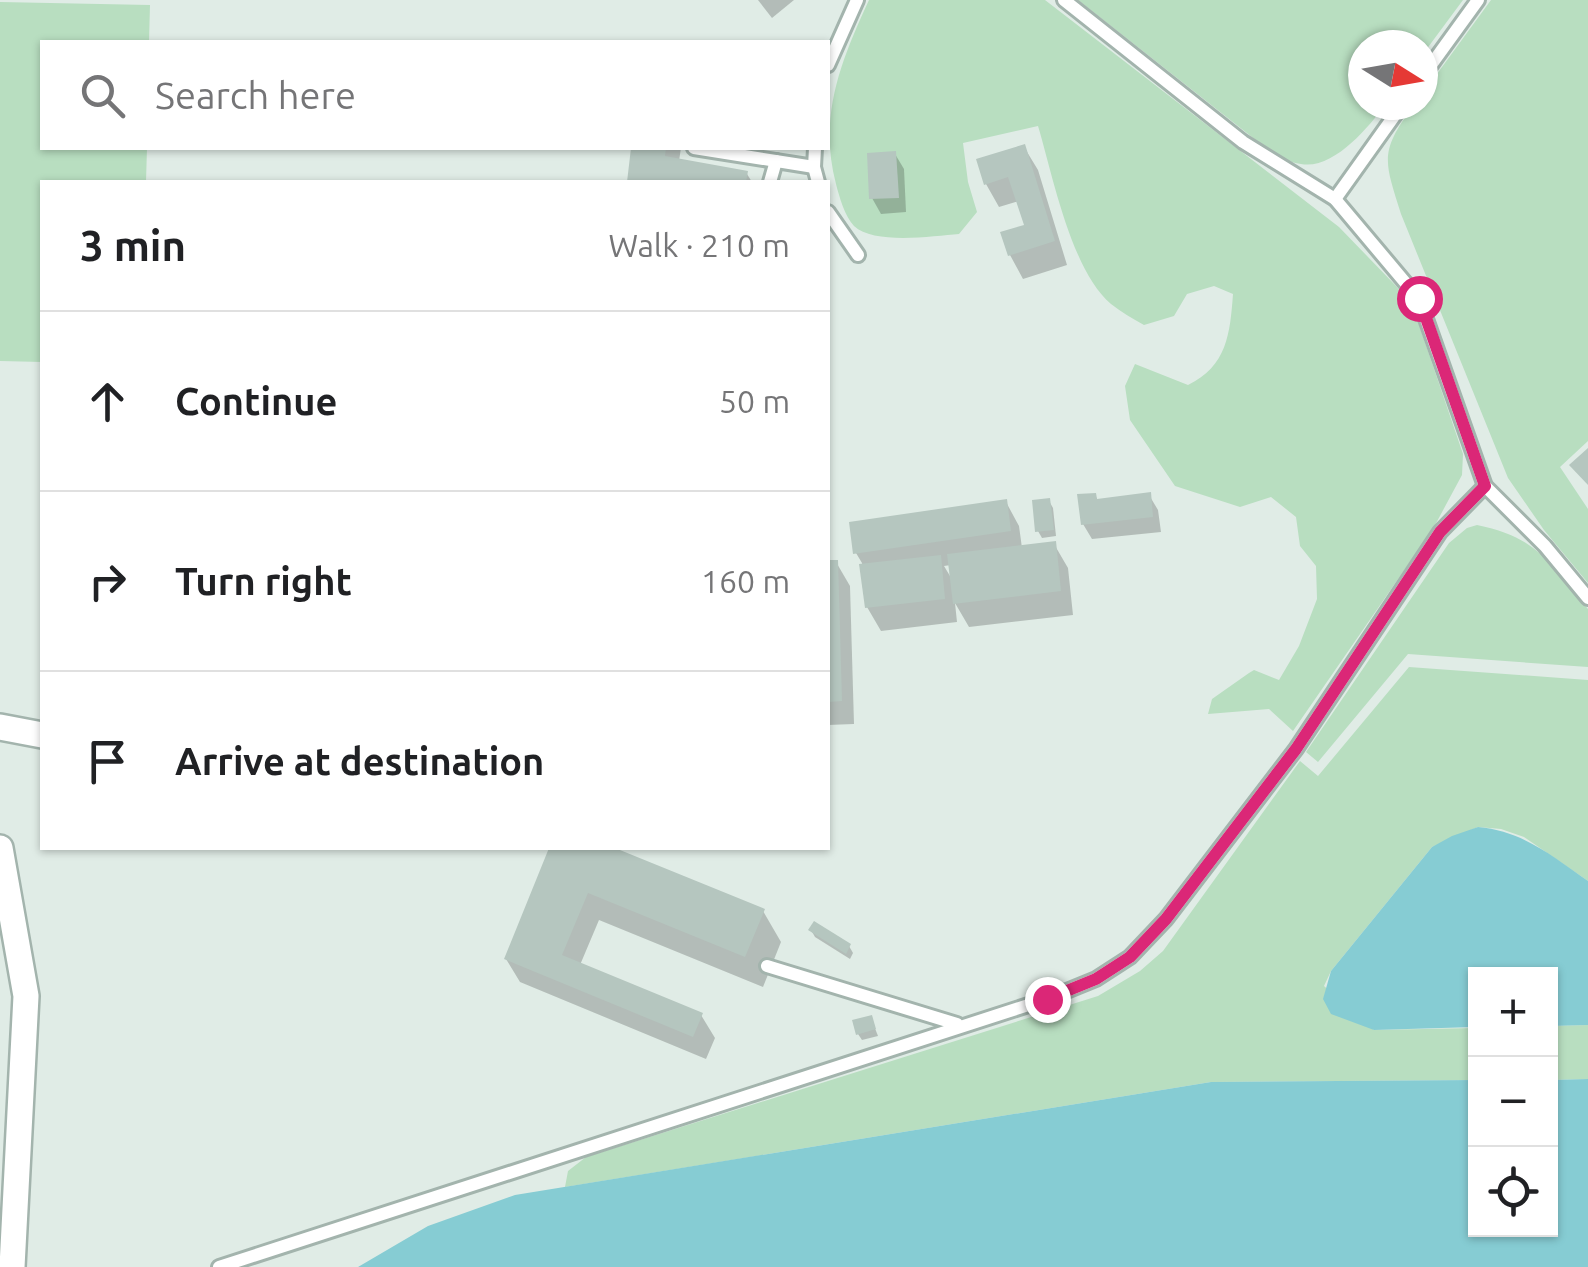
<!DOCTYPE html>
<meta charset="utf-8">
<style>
:root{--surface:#fff;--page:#f6f6f6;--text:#202124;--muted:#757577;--line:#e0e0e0}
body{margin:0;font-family:Ubuntu,sans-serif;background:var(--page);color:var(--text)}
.controls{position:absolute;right:30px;bottom:30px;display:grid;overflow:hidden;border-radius:0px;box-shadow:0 2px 8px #0004}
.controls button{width:90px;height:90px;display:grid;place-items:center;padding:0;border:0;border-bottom:2px solid var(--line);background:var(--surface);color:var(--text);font:50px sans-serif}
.compass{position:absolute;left:1348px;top:30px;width:90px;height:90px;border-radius:50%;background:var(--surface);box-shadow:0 2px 8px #0004;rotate:101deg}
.stop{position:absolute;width:30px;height:30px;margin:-22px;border:8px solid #db2777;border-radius:50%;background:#fff}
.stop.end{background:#db2777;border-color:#fff;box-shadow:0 2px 10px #0008}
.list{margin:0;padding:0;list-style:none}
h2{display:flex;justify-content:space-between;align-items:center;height:130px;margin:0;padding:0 40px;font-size:42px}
h2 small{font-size:32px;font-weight:400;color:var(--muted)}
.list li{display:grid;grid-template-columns:65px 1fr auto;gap:30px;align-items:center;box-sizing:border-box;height:180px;padding:0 40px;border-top:2px solid var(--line)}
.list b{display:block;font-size:38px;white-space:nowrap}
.list em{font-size:32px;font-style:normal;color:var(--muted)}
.icon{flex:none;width:55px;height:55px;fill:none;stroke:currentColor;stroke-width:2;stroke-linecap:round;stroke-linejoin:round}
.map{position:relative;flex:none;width:1588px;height:1267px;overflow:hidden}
.search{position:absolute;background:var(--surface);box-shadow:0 2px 8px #0004;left:40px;top:40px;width:790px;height:110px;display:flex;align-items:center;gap:25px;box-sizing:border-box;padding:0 35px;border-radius:0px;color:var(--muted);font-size:38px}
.panel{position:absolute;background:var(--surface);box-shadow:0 2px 8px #0004;left:40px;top:180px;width:790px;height:670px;border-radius:0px}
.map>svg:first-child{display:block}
.green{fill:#b8dec0}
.water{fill:#86ccd3}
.shadow{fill:#0003;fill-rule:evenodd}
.building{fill:#b5c6bf}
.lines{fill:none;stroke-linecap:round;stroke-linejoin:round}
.service-casing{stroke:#a3b4ad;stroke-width:18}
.minor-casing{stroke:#a3b4ad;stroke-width:30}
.service{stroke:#fff;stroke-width:12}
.minor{stroke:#fff;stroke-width:25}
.route{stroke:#db2777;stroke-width:12}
</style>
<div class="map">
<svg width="1588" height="1267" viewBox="0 0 1588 1267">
<rect width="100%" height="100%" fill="#e0ece6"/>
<!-- green -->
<g class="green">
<path d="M869 0H1045L1339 227 1397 287 1415 313 1463 454 1462 475 1434 527 1293 731 1269 709 1208 714 1212 699 1249 673 1254 670 1279 680 1299 646 1317 599 1316 566 1300 546 1296 517 1271 497 1240 507 1175 486 1130 420 1125 386 1135 364 1188 385C1227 366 1230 334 1233 294L1214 286 1187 294 1174 316 1144 325C1133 319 1121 312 1111 304 1071 270 1053 176 1038 126L963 143 968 182 977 212 959 234C933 236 874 245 854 226 845 217 839 196 836 184 818 116 841 61 869 0Z"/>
<path d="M1078 0H1463L1423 54V45H1363V105H1385C1368 128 1333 170 1301 164 1284 162 1271 150 1257 141Z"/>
<path d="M1491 0H1588V441L1560 467 1588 509V583L1544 530 1508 478 1401 214C1384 160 1379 152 1414 105H1423V93Z"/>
<polygon points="0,2 150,5 149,42 42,42 42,148 147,148 146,182 42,182 42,362 0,361"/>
<path d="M1477 525C1538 537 1550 564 1588 609V667L1408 654 1318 762 1306 752 1449 543 1467 528Z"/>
<polygon points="1409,667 1588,680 1588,881 1524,837 1501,829 1478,827 1432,847 1331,971 1324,986 1374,1030 1475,1028 1475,1080 1211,1082 565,1187 568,1171 586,1157 1098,996 1140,971 1163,951 1300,761 1318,776"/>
<polygon points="1588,1025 1588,1079 1551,1080 1550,1026"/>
</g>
<!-- water -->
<g class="water">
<path d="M1478 827C1523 831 1552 856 1588 881V1025L1551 1026 1550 974H1476L1475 1027 1374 1030 1331 1014 1323 999 1331 971 1432 847 1452 836Z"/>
<polygon points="1588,1079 1588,1267 358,1267 428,1226 515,1195 1211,1082 1475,1080 1476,1230 1550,1230 1551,1080"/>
</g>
<!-- shadow -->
<g class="shadow">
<polygon points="758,0 794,0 772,18"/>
<polygon points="1024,147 1038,170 1067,265 1023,279 1010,255 1027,227 1019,201 999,207 986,184"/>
<polygon points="633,148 681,148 679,161 747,174 752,182 629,182"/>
<polygon points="895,154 904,169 906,212 881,214 872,198"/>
<polygon points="1095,495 1098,501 1149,495 1158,510 1161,532 1092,539 1083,524"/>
<polygon points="1049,501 1053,508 1056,536 1042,538 1038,531"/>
<path d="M1006 502 1019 526 1022 548 1054 544 1068 568 1073 615 969 627 955 603 957 622 881 631 867 607 862 563 856 553ZM951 565 953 581 944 566Z"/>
<polygon points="836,562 850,586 854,724 828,725 828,563"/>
<polygon points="552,848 608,848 763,911 781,942 763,987 599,920 580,965 701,1015 715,1038 706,1059 520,982 506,959"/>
<polygon points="811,930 849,946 853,953 850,959 815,937"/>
<polygon points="871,1018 878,1036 862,1040 858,1034"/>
</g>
<!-- building -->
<g class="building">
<polygon points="1025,144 1055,241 1008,256 1000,232 1024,225 1008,177 984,185 976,159"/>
<polygon points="631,148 666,148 665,156 748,171 746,182 627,182"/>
<polygon points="896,151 899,198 869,199 867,153"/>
<polygon points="1588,448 1588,485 1569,465"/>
<polygon points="1151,492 1153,517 1081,525 1077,494 1096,493 1097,499"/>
<polygon points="1050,498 1054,530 1035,532 1032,500"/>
<polygon points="1007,499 1011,531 853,554 849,522"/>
<polygon points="1056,541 1061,591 953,604 947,554"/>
<polygon points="941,555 945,599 865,608 859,564"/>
<polygon points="828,560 838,560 842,701 828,702"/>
<polygon points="549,848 615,848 765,909 745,957 588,893 562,955 703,1013 693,1037 504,959"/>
<polygon points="814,921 851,944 846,954 808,930"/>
<polygon points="872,1015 876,1029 856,1035 852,1020"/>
</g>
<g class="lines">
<!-- service casing -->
<g class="service-casing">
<g id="service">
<polyline points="1064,0 1243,142 1335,199 1419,299 1485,486 1545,546 1588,598"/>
<polyline points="828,65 857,0"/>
<polyline points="1423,76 1478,0"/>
<polyline points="694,148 814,167"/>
<polyline points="815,148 814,167 818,182"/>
<polyline points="770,182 776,161"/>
<polyline points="1335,199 1402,105"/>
<polyline points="828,212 858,255"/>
<polyline points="767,966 957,1024"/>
<polyline points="219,1267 1047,999 1096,979 1130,957 1166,919 1296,749 1440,532 1485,486"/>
</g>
</g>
<!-- minor casing -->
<g class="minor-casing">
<g id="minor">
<polyline points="0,727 42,735"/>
<polyline points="0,848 26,996 12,1267"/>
</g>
</g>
<!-- service -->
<use href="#service" class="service"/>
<!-- minor -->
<use href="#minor" class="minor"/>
</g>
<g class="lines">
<!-- route -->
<polyline class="route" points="1047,999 1096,979 1130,957 1166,919 1296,749 1440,532 1485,486 1419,298"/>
</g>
</svg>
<div class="controls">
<button>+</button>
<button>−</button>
<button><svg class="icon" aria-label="locate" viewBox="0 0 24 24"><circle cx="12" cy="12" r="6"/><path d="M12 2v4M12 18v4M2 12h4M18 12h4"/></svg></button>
</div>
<svg class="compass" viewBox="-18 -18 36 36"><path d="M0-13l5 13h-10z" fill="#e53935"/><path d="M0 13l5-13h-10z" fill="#757577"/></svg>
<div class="stop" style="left:1419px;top:298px"></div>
<div class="stop end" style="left:1047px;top:999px"></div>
<div class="search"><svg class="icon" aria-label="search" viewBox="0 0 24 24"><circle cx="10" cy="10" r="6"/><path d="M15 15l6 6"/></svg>Search here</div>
<section class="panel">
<h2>3 min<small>Walk · 210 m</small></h2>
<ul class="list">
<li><svg class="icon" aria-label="ahead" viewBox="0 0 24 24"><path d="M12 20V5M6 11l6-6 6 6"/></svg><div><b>Continue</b></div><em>50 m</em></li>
<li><svg class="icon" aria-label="right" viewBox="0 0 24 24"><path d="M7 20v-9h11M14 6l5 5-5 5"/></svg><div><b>Turn right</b></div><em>160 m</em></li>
<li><svg class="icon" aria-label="arrive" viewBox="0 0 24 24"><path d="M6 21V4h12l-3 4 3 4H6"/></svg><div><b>Arrive at destination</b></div></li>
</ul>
</section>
</div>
